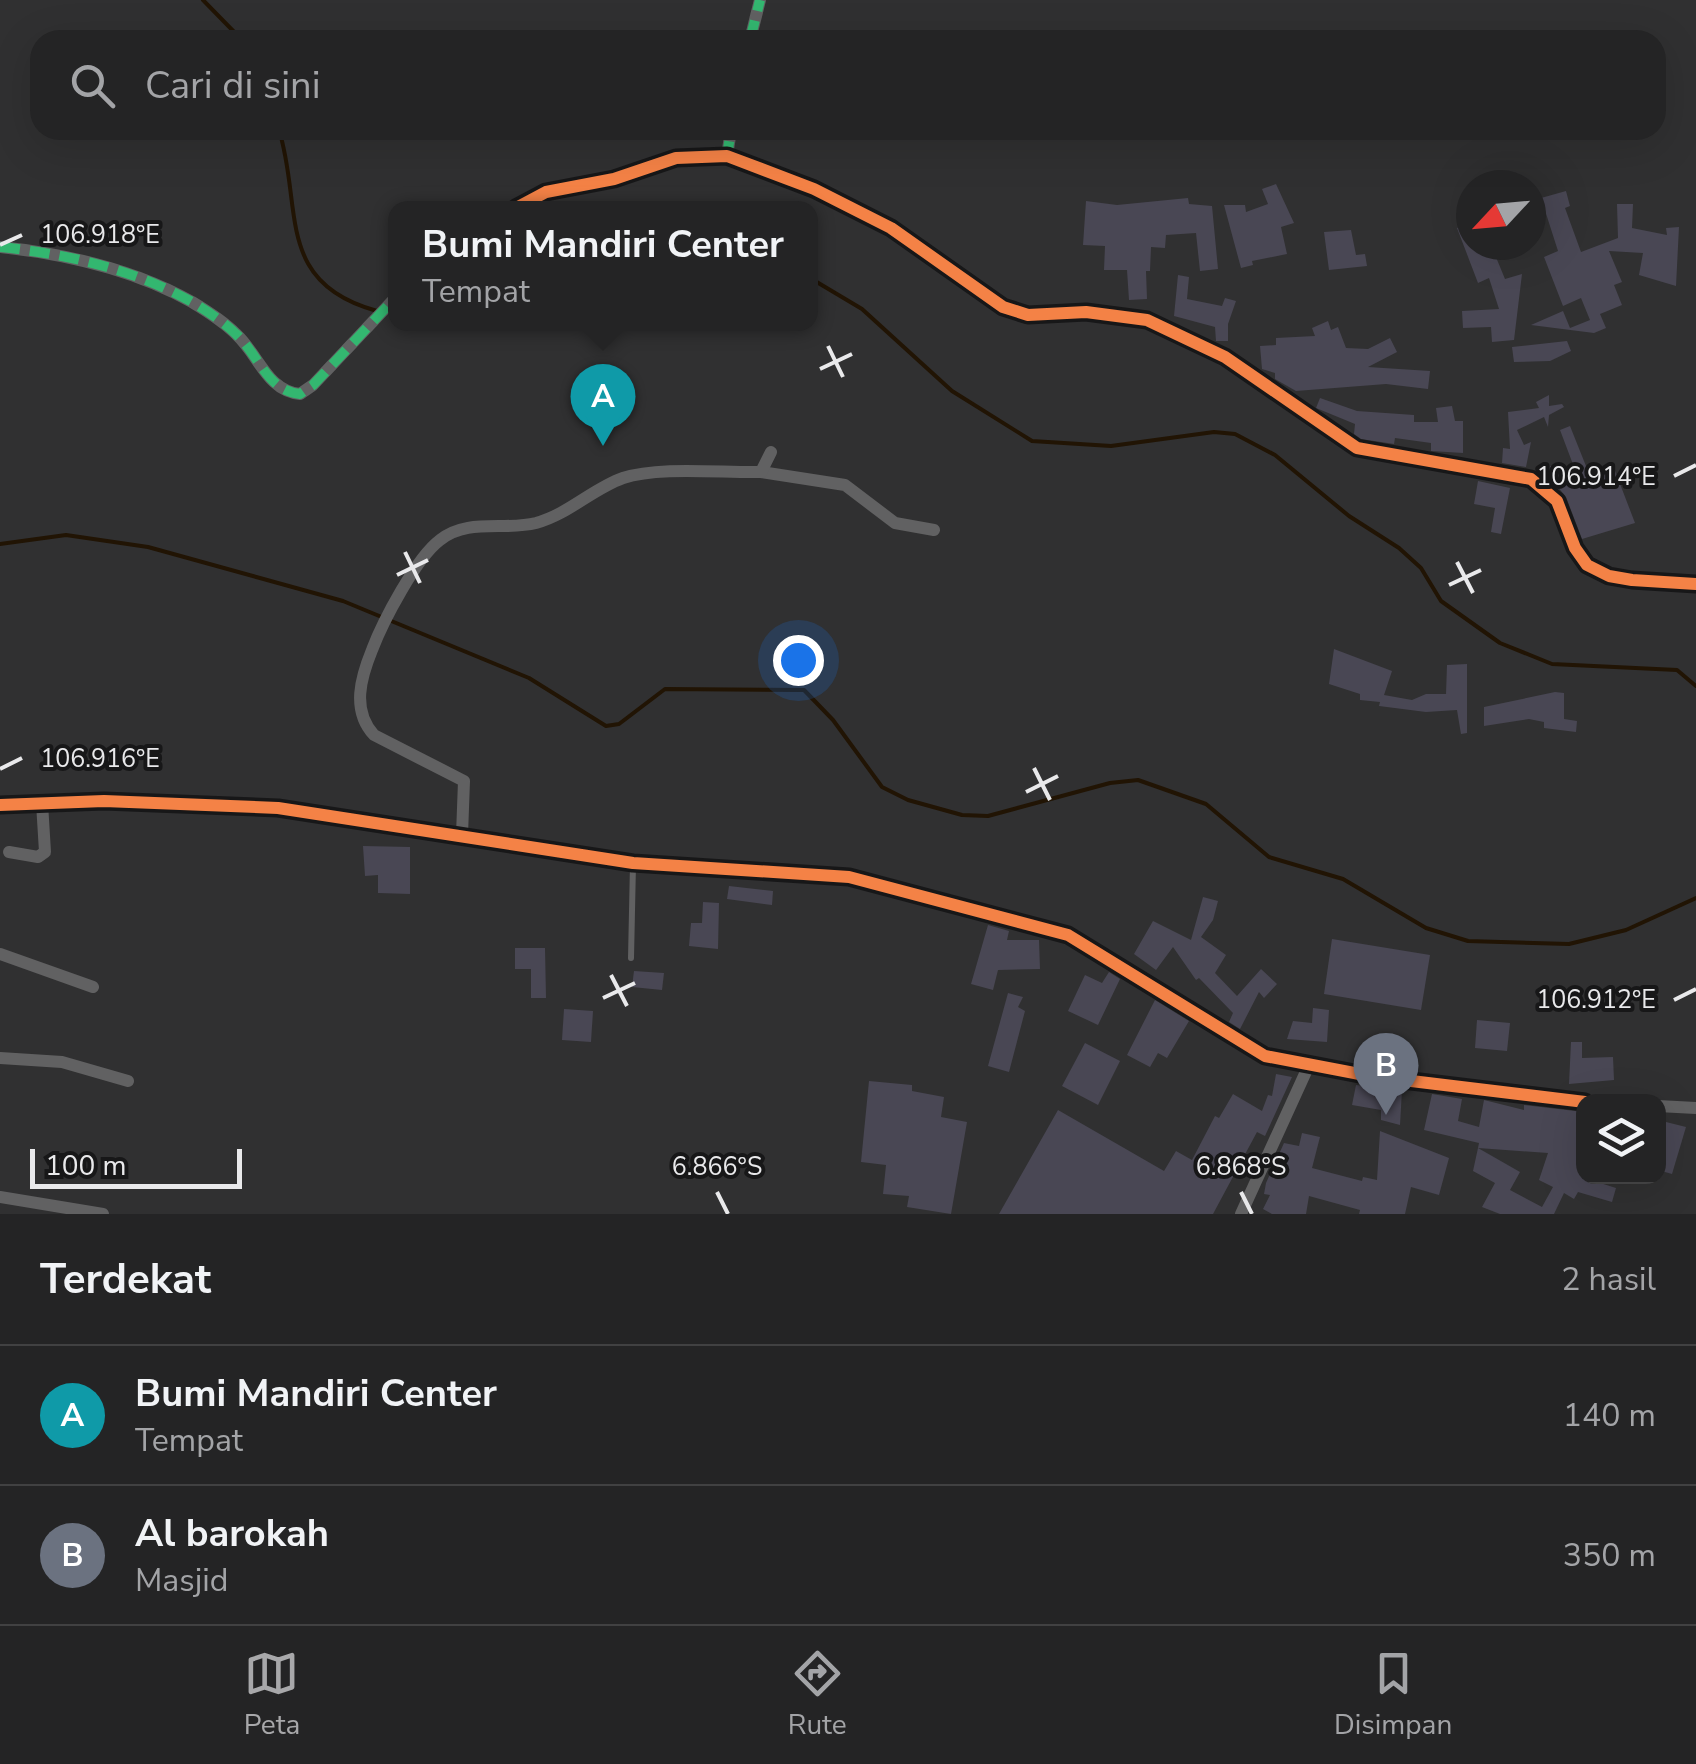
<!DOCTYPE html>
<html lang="id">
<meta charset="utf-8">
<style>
:root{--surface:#242425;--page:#2c2c2d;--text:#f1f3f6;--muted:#a3a4a7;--line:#414142;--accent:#a8a8aa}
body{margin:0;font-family:"Nunito Sans",sans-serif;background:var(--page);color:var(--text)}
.controls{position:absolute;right:30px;bottom:30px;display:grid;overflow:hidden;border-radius:20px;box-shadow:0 10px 40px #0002}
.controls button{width:90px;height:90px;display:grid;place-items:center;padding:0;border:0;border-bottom:2px solid var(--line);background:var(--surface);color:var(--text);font:50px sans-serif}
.compass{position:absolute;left:1456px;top:170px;width:90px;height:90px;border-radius:50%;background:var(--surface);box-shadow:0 10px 40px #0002;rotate:244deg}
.scale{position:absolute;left:30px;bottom:25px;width:212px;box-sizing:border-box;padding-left:10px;border:5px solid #e9e9eb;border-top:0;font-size:28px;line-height:35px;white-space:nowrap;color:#e9e9eb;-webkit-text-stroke:8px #171718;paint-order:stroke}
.you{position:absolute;left:798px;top:660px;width:35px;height:35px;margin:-25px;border:8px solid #fff;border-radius:50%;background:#1a73e8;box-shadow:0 0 0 15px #1a73e833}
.badge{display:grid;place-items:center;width:65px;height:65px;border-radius:50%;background:var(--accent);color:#fff;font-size:32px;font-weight:700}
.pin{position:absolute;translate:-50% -82px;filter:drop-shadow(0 2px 5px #0008)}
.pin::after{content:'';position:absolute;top:52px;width:35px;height:30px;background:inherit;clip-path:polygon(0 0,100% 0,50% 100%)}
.popup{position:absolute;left:388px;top:201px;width:430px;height:130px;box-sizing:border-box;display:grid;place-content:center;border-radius:20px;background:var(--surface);filter:drop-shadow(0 2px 8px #0005);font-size:32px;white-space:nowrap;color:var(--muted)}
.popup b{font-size:38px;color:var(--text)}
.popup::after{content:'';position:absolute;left:50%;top:100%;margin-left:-20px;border:20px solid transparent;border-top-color:var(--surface)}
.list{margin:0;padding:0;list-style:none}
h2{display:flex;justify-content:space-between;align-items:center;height:130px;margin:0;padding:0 40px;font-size:42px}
h2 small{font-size:32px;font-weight:400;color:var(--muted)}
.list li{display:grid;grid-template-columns:65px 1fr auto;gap:30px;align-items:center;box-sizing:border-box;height:140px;padding:0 40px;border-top:2px solid var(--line)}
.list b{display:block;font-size:38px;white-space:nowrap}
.list p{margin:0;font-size:32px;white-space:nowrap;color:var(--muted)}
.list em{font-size:32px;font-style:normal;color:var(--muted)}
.icon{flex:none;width:55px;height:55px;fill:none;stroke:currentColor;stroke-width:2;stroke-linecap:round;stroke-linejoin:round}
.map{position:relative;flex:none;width:1696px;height:1214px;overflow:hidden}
.search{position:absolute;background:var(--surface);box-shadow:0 10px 40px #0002;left:30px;right:30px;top:30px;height:110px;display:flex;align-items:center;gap:25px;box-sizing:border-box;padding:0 35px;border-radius:30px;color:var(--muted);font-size:38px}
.sheet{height:410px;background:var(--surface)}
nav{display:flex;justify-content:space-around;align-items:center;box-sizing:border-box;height:140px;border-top:2px solid var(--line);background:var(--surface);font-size:28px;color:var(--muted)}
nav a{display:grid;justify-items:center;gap:5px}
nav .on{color:var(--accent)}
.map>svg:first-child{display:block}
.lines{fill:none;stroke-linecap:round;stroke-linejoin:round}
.stream{stroke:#211404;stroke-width:4}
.building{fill:#494754}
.service{stroke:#616162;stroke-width:6}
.minor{stroke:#616162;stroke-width:12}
.quiet{stroke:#33b770;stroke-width:10;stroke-dasharray:20 10;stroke-linecap:butt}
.cycleway-casing{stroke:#171718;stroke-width:19}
.cycleway{stroke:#f48246;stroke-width:12}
.ticks{fill:none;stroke:#e9e9eb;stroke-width:4}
.ticks-label{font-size:25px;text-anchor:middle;fill:#e9e9eb;stroke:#171718;stroke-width:8;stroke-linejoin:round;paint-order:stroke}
</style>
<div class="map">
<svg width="1696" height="1214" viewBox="0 0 1696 1214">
<rect width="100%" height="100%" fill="#303031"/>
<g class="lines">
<!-- stream -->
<g class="stream">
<polyline points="203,0 242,40"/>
<path d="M279 130C303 207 274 283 377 311"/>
<polyline points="810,278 862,309 952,391 1032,441 1111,446 1214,432 1235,434 1275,455 1349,516 1399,548 1421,568 1441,601 1500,643 1552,664 1677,670 1696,686"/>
<polyline points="0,544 66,535 148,547 343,601 529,678 606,726 619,724 665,689 804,690 833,720 882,787 908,800 962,815 988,816 1110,783 1138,780 1206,804 1269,857 1343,879 1426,928 1468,941 1569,944 1626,930 1696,898"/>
</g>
</g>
<!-- building -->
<g class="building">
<polygon points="1276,184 1294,223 1281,227 1287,254 1252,261 1253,265 1241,268 1224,205 1245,205 1246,212 1268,204 1262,189"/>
<polygon points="1566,191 1570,206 1565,208 1581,252 1618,238 1617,204 1633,204 1632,228 1667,235 1666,228 1679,227 1676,286 1639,275 1643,253 1609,251 1622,282 1614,285 1622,305 1600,314 1606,328 1594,333 1531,325 1563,311 1570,328 1590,320 1581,298 1563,306 1544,257 1558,251 1541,198"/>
<polygon points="1188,198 1189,204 1212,206 1218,269 1200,271 1196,233 1166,235 1165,248 1151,247 1150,271 1146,271 1147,299 1129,300 1127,270 1104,270 1105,246 1083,245 1086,201 1117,205"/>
<polygon points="1471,223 1471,245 1491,245 1505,279 1522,274 1514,340 1492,342 1491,327 1463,328 1462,311 1499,309 1489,278 1478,283 1457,228"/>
<polygon points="1351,230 1356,255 1365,254 1367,266 1329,270 1324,232"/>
<polygon points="1178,275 1189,277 1187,299 1222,306 1225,298 1236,301 1228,324 1228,341 1216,341 1215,327 1174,316"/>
<polygon points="1328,321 1331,330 1338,327 1346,348 1368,349 1390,338 1397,352 1368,367 1430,371 1428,389 1386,384 1296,391 1275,379 1275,373 1262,369 1260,346 1276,345 1276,338 1315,336 1312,328"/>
<polygon points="1567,341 1571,351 1550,361 1514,362 1512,347"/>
<polygon points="1549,395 1549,406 1562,404 1564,407 1549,415 1548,427 1544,417 1517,430 1524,445 1531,442 1526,467 1502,463 1503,448 1510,449 1508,412 1539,408 1536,402"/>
<polygon points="1320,398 1357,411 1414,415 1414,422 1438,422 1436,408 1452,406 1455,421 1463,421 1463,453 1431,451 1431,443 1395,438 1394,444 1361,439 1354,434 1355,424 1316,408"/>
<polygon points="1570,426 1588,471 1612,463 1635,523 1582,539 1566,497 1549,476 1550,466 1574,467 1560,430"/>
<polygon points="1478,481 1510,488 1501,534 1491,532 1495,508 1474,504"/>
<polygon points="1334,649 1392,671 1384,695 1412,700 1426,694 1446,694 1447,665 1467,664 1467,733 1461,734 1457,710 1426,712 1379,706 1380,702 1360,700 1360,694 1329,684"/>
<polygon points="1555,692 1564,693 1564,719 1577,721 1576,732 1544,728 1544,722 1529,719 1484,726 1484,707"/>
<polygon points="363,846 410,847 410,894 378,893 378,875 365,876"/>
<polygon points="729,886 773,891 772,905 727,899"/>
<polygon points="1203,897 1218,901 1213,920 1201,937 1226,955 1215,973 1237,996 1261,969 1277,984 1264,998 1259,992 1240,1029 1229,1022 1233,1013 1199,978 1196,980 1173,947 1156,970 1134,954 1153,921 1191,940"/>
<polygon points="703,902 719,903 718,949 689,946 691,923 702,923"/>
<polygon points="988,925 1009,931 1007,940 1039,940 1040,969 998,970 993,990 971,984"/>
<polygon points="1332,939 1430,955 1421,1010 1324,994"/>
<polygon points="515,948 545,948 546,998 531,998 531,969 515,969"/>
<polygon points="634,971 664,973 662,990 632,987"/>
<polygon points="1109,972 1120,979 1098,1025 1068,1011 1085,975 1102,983"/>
<polygon points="1008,993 1023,997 1018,1007 1025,1011 1009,1072 988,1066"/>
<polygon points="1155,1000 1189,1021 1167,1058 1158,1053 1150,1067 1127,1055"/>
<polygon points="1313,1008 1329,1010 1327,1042 1287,1039 1293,1021 1312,1023"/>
<polygon points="564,1009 593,1011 591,1042 562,1040"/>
<polygon points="1477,1020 1510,1023 1507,1051 1475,1048"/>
<polygon points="1571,1042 1582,1042 1582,1058 1613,1057 1614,1080 1569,1084"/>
<polygon points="1085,1043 1120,1061 1098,1105 1062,1086"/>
<polygon points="1276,1074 1292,1077 1265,1136 1257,1132 1213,1214 999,1214 1058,1110 1164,1171 1176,1151 1192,1160 1215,1116 1219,1118 1233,1094 1262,1111 1268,1095 1272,1096"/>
<polygon points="869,1081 912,1085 912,1091 944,1097 941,1117 967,1122 951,1214 907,1207 909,1196 883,1194 886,1165 861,1162"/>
<polygon points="1356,1085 1402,1090 1400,1125 1381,1120 1381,1110 1352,1105"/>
<polygon points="1432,1094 1462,1099 1458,1121 1479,1127 1484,1100 1524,1110 1524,1105 1584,1112 1584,1176 1599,1176 1597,1182 1616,1188 1612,1202 1578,1192 1574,1199 1564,1193 1554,1214 1500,1214 1482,1207 1495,1183 1473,1171 1478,1148 1520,1172 1510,1190 1542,1207 1553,1187 1539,1180 1548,1153 1478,1148 1479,1143 1424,1130"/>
<polygon points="1658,1120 1686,1127 1672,1174 1658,1170"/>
<polygon points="1380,1131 1449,1158 1439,1195 1411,1187 1405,1214 1359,1214 1360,1210 1309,1196 1306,1214 1272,1214 1263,1209 1270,1195 1264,1194 1266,1183 1284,1143 1299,1146 1302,1133 1320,1137 1312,1168 1362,1181 1363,1177 1377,1180"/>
</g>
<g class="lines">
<!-- service -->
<polyline class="service" points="631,958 633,864"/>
<!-- minor -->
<g class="minor">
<polyline points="750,40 760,0"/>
<polyline points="727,156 731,130"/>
<polyline points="516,208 546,192 614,179 676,158 727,156 814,189 891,228 1003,307 1028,315 1086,312 1147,320 1225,357 1357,448 1531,479 1557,501 1575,548 1587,565 1609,576 1632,580 1696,584"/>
<path d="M0 247C67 254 133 269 192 302 207 311 224 322 236 334 259 355 267 391 300 394L313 385 396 297"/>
<polyline points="761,472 845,485 895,523 934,530"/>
<polyline points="0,805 104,801 278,808 633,863 849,877 1068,935 1265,1056 1370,1076 1585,1102"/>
<path d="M462 835 464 781 374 735C351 710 361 677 372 650 383 621 416 558 440 540 468 518 503 531 536 523 569 514 592 489 623 478 659 466 722 473 761 472L771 452"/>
<polyline points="9,852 38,857 45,852 42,803"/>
<polyline points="0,954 93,987"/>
<polyline points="0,1058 62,1062 128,1081"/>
<polyline points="1658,1106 1696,1108"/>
<polyline points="0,1197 103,1214"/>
<polyline points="1241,1214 1309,1065"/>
</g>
<!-- quiet -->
<g class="quiet">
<polyline points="750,40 760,0"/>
<polyline points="722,156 727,156 731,130"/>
<path d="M0 247C67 254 133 269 192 302 207 311 224 322 236 334 259 355 267 391 300 394L313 385 396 297"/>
</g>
<!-- cycleway casing -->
<g class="cycleway-casing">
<g id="cycleway">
<polyline points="516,208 546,192 614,179 676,158 727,156 814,189 891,228 1003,307 1028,315 1086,312 1147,320 1225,357 1357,448 1531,479 1557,501 1575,548 1587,565 1609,576 1632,580 1696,584"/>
<polyline points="0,805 104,801 278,808 633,863 849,877 1068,935 1265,1056 1370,1076 1585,1102"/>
</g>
</g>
<!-- cycleway -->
<use href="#cycleway" class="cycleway"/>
</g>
<!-- ticks -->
<path class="ticks" d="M0 245 22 235M828 346 843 377M820 369 852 354M1674 476 1696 465M405 552 420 583M1457 562 1473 593M397 575 428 560M1449 585 1481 570M1034 768 1050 800M0 769 22 758M1026 792 1058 776M611 975 627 1006M603 998 635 983M1674 1000 1696 989M717 1192 728 1214M1241 1192 1252 1214"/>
<g class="ticks-label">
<text x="100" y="243">106.918°E</text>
<text x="1596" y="485">106.914°E</text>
<text x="100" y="767">106.916°E</text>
<text x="1596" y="1008">106.912°E</text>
<text x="717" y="1175">6.866°S</text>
<text x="1241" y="1175">6.868°S</text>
</g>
</svg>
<div class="controls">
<button><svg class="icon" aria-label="layers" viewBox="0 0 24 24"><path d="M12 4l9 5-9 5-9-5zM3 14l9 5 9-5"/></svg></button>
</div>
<svg class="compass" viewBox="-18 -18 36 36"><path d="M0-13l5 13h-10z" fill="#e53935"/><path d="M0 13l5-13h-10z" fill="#a3a4a7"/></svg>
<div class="scale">100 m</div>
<div class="you"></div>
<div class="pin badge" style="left:603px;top:446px;background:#0f9aa8">A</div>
<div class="popup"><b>Bumi Mandiri Center</b>Tempat</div>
<div class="pin badge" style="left:1386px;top:1115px;background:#6b7280">B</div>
<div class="search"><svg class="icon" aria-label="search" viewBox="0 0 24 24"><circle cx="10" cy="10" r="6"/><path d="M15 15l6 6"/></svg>Cari di sini</div>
</div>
<section class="sheet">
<h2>Terdekat<small>2 hasil</small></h2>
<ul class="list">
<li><span class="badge" style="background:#0f9aa8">A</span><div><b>Bumi Mandiri Center</b><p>Tempat</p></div><em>140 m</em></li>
<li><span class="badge" style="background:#6b7280">B</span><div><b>Al barokah</b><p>Masjid</p></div><em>350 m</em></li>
</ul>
</section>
<nav>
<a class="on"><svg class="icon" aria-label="map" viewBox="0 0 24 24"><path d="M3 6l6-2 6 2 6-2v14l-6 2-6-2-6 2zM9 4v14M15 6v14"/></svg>Peta</a>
<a><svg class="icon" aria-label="directions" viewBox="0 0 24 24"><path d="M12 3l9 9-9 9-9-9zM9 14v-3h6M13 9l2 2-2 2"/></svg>Rute</a>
<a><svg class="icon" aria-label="saved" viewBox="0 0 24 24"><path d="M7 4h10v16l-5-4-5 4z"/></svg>Disimpan</a>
</nav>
